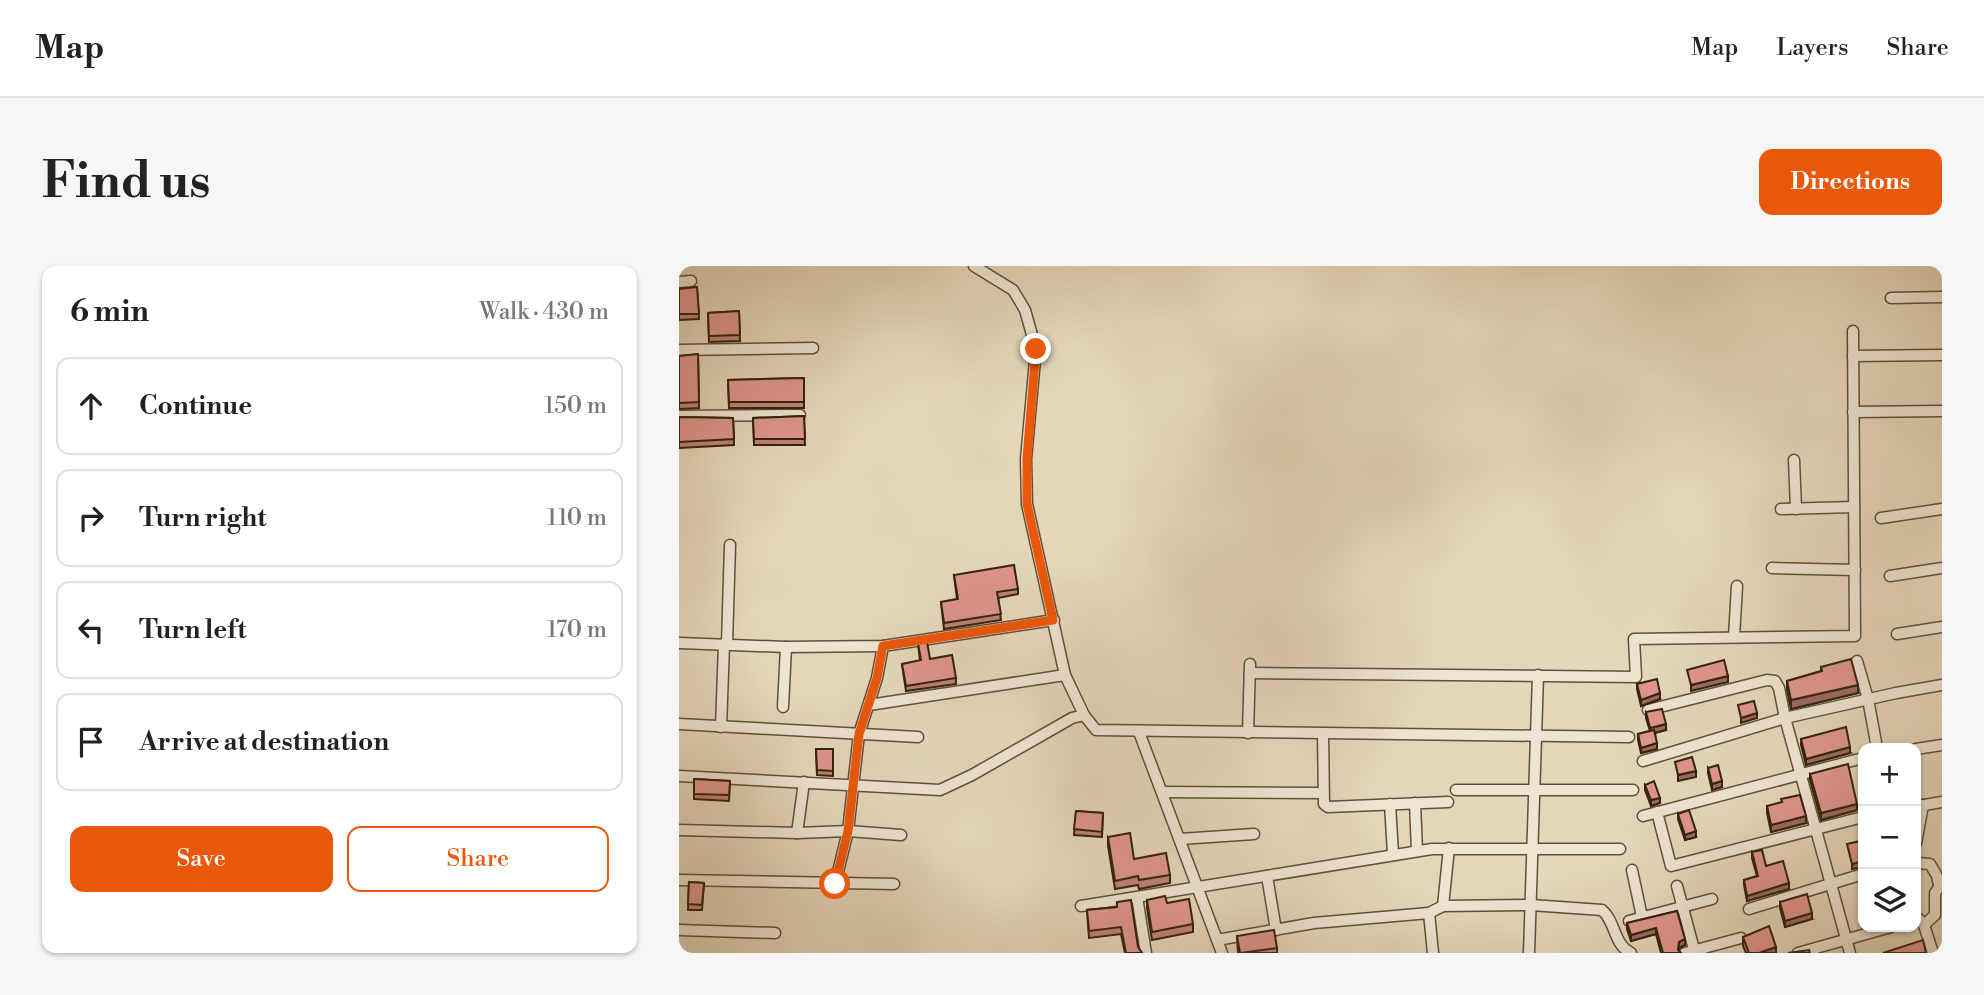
<!DOCTYPE html>
<meta charset="utf-8">
<style>
:root{--surface:#fff;--page:#f6f6f6;--text:#222;--muted:#767676;--line:#e0e0e0;--accent:#ea580c}
body{margin:0;font-family:"Libre Bodoni",serif;background:var(--page);color:var(--text)}
.controls{position:absolute;right:21px;bottom:21px;display:grid;overflow:hidden;border-radius:14px;box-shadow:0 2px 5px #0004}
.controls button{width:63px;height:63px;display:grid;place-items:center;padding:0;border:0;border-bottom:2px solid var(--line);background:var(--surface);color:var(--text);font:35px sans-serif}
.stop{position:absolute;width:21px;height:21px;margin:-16px;border:5px solid #ea580c;border-radius:50%;background:#fff}
.stop.end{background:#ea580c;border-color:#fff;box-shadow:0 2px 7px #0008}
.list{margin:0;padding:0;list-style:none}
h2{display:flex;justify-content:space-between;align-items:center;height:91px;margin:0;padding:0 28px;font-size:30px}
h2 small{font-size:23px;font-weight:400;color:var(--muted)}
.list li{display:grid;grid-template-columns:46px 1fr auto;gap:21px;align-items:center;box-sizing:border-box;height:98px;margin:0 14px 14px;padding:0 14px;border:2px solid var(--line);border-radius:14px}
.list b{display:block;font-size:26px;white-space:nowrap}
.list em{font-size:23px;font-style:normal;color:var(--muted)}
.actions{display:flex;gap:14px;padding:21px 28px}
.actions a{flex:1;padding:16px 0;border:2px solid var(--accent);border-radius:14px;text-align:center;font-size:24px;color:var(--accent)}
.actions .main{background:var(--accent);color:#fff}
.icon{flex:none;width:38px;height:38px;fill:none;stroke:currentColor;stroke-width:2;stroke-linecap:round;stroke-linejoin:round}
.map{position:relative;flex:none;width:1263px;height:687px;overflow:hidden;border-radius:14px}
header{display:flex;align-items:center;gap:42px;box-sizing:border-box;height:98px;padding:0 35px;background:var(--surface);border-bottom:2px solid var(--line)}
header strong{font-size:33px}
nav{display:flex;gap:38px;margin-inline-start:auto;font-size:24px}
.intro{display:flex;align-items:center;justify-content:space-between;box-sizing:border-box;height:168px;padding:0 42px}
h1{margin:0;font-size:49px}
.button{padding:18px 32px;border-radius:14px;background:var(--accent);color:#fff;font-size:24px;font-weight:700}
main{display:flex;gap:42px;padding:0 42px}
aside{flex:1;background:var(--surface);border-radius:14px;box-shadow:0 2px 5px #0004}
.map>svg:first-child{display:block}
.lines{fill:none;stroke-linecap:round;stroke-linejoin:round}
.minor-casing{stroke:#605038;stroke-width:13}
.minor{stroke:#eee4d2;stroke-width:10}
.wall{fill:#c08079;stroke:#33230c;stroke-width:2}
.shaded-wall{fill:#9c6863;stroke:#33230c;stroke-width:2}
.building{fill:#df958d;stroke:#33230c;stroke-width:2}
.route{stroke:#ea580c;stroke-width:9}
</style>
<header>
<strong>Map</strong>
<nav><a>Map</a><a>Layers</a><a>Share</a></nav>
</header>
<div class="intro"><h1>Find us</h1><a class="button">Directions</a></div>
<main>
<aside>
<h2>6 min<small>Walk · 430 m</small></h2>
<ul class="list">
<li><svg class="icon" aria-label="ahead" viewBox="0 0 24 24"><path d="M12 20V5M6 11l6-6 6 6"/></svg><div><b>Continue</b></div><em>150 m</em></li>
<li><svg class="icon" aria-label="right" viewBox="0 0 24 24"><path d="M7 20v-9h11M14 6l5 5-5 5"/></svg><div><b>Turn right</b></div><em>110 m</em></li>
<li><svg class="icon" aria-label="left" viewBox="0 0 24 24"><path d="M17 20v-9H6M10 6l-5 5 5 5"/></svg><div><b>Turn left</b></div><em>170 m</em></li>
<li><svg class="icon" aria-label="arrive" viewBox="0 0 24 24"><path d="M6 21V4h12l-3 4 3 4H6"/></svg><div><b>Arrive at destination</b></div></li>
</ul>
<div class="actions"><a class="main">Save</a><a>Share</a></div>
</aside>
<div class="map">
<svg width="1263" height="687" viewBox="0 0 1263 687">
<rect width="100%" height="100%" fill="#e5d6ba"/>
<filter id="stains"><feTurbulence type="fractalNoise" baseFrequency=".00286" numOctaves="4"/><feColorMatrix values="0 0 0 0 .2 0 0 0 0 .09 0 0 0 0 .02 0 0 0 .5 -.17"/></filter>
<radialGradient id="worn" r=".72"><stop offset=".6" stop-color="#630" stop-opacity="0"/><stop offset="1" stop-color="#630" stop-opacity=".3"/></radialGradient>
<g class="lines">
<!-- minor casing -->
<g class="minor-casing">
<g id="minor">
<polyline points="295,0 334,24 346,44 357,83 347,193 348,238 386,409 405,449 417,464 950,471"/>
<polyline points="0,16 12,15"/>
<polyline points="1212,32 1263,31"/>
<polyline points="0,84 134,82"/>
<polyline points="1174,90 1263,89"/>
<polyline points="1174,146 1263,145"/>
<polyline points="0,150 121,149"/>
<polyline points="1115,194 1117,243"/>
<polyline points="1102,243 1175,241"/>
<polyline points="1202,252 1263,243"/>
<polyline points="1093,302 1176,304"/>
<polyline points="1211,310 1263,302"/>
<polyline points="1218,368 1263,361"/>
<polyline points="1055,371 1058,320"/>
<polyline points="0,377 107,381 204,380 375,354"/>
<polyline points="48,378 51,279"/>
<polyline points="1178,395 1189,433 1198,482"/>
<polyline points="571,407 957,411 955,373 1176,370 1174,65"/>
<polyline points="190,439 386,409"/>
<polyline points="104,441 107,381"/>
<polyline points="0,458 239,471"/>
<polyline points="42,461 45,378"/>
<polyline points="460,466 543,687"/>
<polyline points="569,467 571,398"/>
<polyline points="644,468 645,538 649,541 769,536"/>
<polyline points="1237,483 1263,479"/>
<polyline points="964,495 1106,452 1100,422 1096,415 1088,414 969,444"/>
<polyline points="0,510 261,524 293,509 393,452 405,449"/>
<polyline points="777,524 954,524"/>
<polyline points="484,526 643,527"/>
<polyline points="736,537 738,585"/>
<polyline points="711,538 714,588"/>
<polyline points="1240,540 1263,536"/>
<polyline points="978,546 992,600 1184,551"/>
<polyline points="964,550 1184,492"/>
<polyline points="0,564 118,567 169,565 222,569"/>
<polyline points="118,567 125,516"/>
<polyline points="501,573 575,568"/>
<polyline points="1237,577 1244,539"/>
<polyline points="1237,597 1251,598 1258,610 1260,619"/>
<polyline points="953,604 963,651"/>
<polyline points="588,610 597,664"/>
<polyline points="0,614 215,618"/>
<polyline points="156,618 169,565 180,468 198,412 204,380"/>
<polyline points="998,620 1016,687"/>
<polyline points="458,631 467,687"/>
<polyline points="402,640 753,583 941,583"/>
<polyline points="764,640 770,582"/>
<polyline points="1070,643 1184,608"/>
<path d="M750 647 764 640 852 639 923 644C937 656 934 678 952 687"/>
<polyline points="1237,654 1240,653 1245,659 1254,687"/>
<polyline points="950,655 1033,633"/>
<polyline points="1245,659 1256,649 1256,627 1263,617"/>
<polyline points="0,664 96,667"/>
<polyline points="538,674 635,657 750,647 754,687"/>
<polyline points="850,687 859,409"/>
<polyline points="1006,687 1062,672"/>
<polyline points="1119,687 1212,661"/>
<polyline points="1171,687 1106,452 1217,427 1263,419"/>
</g>
</g>
<!-- minor -->
<use href="#minor" class="minor"/>
</g>
<!-- wall -->
<g class="wall">
<polygon points="18,21 20,53 0,54 0,23"/>
<polygon points="60,45 61,75 30,76 29,47"/>
<polygon points="19,88 20,142 0,143 0,90"/>
<polygon points="125,112 125,142 50,142 49,114"/>
<polygon points="125,150 126,179 75,179 74,152"/>
<polygon points="0,151 54,152 55,179 0,182"/>
<polygon points="275,309 339,323 339,328 319,332 322,354 265,363 262,336 278,333"/>
<polygon points="239,377 251,393 277,412 277,418 227,425 223,398 241,395"/>
<polygon points="1142,401 1179,427 1112,443 1108,424 1108,415 1142,405"/>
<polygon points="958,418 981,433 962,440 958,423"/>
<polygon points="967,446 987,464 976,467 978,483 962,487 959,474 959,468 971,465 967,452"/>
<polygon points="1122,473 1171,487 1127,499 1122,479"/>
<polygon points="137,483 154,483 154,510 138,509"/>
<polygon points="1029,502 1043,521 1033,524 1029,507"/>
<polygon points="1131,508 1178,544 1142,554 1131,514"/>
<polygon points="15,513 51,515 50,535 15,533"/>
<polygon points="966,519 981,537 972,540 966,524"/>
<polygon points="1088,540 1127,557 1092,566 1088,547"/>
<polygon points="397,545 424,547 423,571 395,569"/>
<polygon points="999,548 1017,571 1006,574 999,553"/>
<polygon points="429,571 455,593 491,609 491,617 460,623 459,619 436,623 429,580"/>
<polygon points="1073,586 1110,623 1068,635 1065,619 1065,614 1078,610 1073,592"/>
<polygon points="10,616 25,617 23,644 9,644"/>
<polygon points="468,634 488,637 514,658 514,666 473,674 468,642"/>
<polygon points="438,636 459,681 463,687 446,687 442,668 410,672 408,644 438,641"/>
<polygon points="1101,636 1133,653 1106,661 1101,642"/>
<polygon points="998,645 1006,679 1000,682 1000,685 1002,687 982,687 977,668 952,675 948,663 948,657"/>
<polygon points="558,670 598,682 598,687 559,687"/>
<polygon points="1064,671 1097,687 1067,687 1064,680"/>
</g>
<!-- shaded-wall -->
<g class="shaded-wall">
<polygon points="1049,410 1049,416 1012,425 1012,419"/>
<polygon points="1179,419 1179,427 1112,443 1112,434"/>
<polygon points="981,427 981,433 962,440 962,434"/>
<polygon points="1078,447 1078,452 1062,457 1062,452"/>
<polygon points="987,458 987,464 971,468 971,462"/>
<polygon points="978,477 978,483 962,487 962,482"/>
<polygon points="1171,481 1171,487 1127,499 1127,493"/>
<polygon points="1017,505 1017,511 999,515 999,509"/>
<polygon points="1043,515 1043,521 1033,524 1033,518"/>
<polygon points="981,532 981,537 972,540 972,534"/>
<polygon points="1178,538 1178,544 1142,554 1142,547"/>
<polygon points="1127,550 1127,557 1092,566 1092,559"/>
<polygon points="1017,565 1017,571 1006,574 1006,569"/>
<polygon points="1184,595 1184,601 1173,603 1173,598"/>
<polygon points="1110,617 1110,623 1068,635 1068,630"/>
<polygon points="1133,647 1133,653 1106,661 1106,655"/>
<polygon points="977,662 977,668 952,675 952,669"/>
<polygon points="1006,673 1006,679 1000,682 999,687 1000,676"/>
<polygon points="1097,681 1097,687 1080,687"/>
</g>
<!-- building -->
<g class="building">
<polygon points="18,21 20,48 0,48 0,23"/>
<polygon points="60,45 61,69 30,70 29,47"/>
<polygon points="19,88 20,136 0,137 0,90"/>
<polygon points="125,112 125,136 50,136 49,114"/>
<polygon points="125,150 126,173 75,173 74,152"/>
<polygon points="0,151 54,152 55,173 0,176"/>
<polygon points="335,299 339,323 318,326 322,348 265,357 262,336 279,333 275,309"/>
<polygon points="248,376 251,393 273,389 277,412 227,420 223,398 242,394 239,377"/>
<polygon points="1172,393 1179,419 1112,434 1108,415 1143,405 1142,401"/>
<polygon points="1045,394 1049,410 1012,419 1008,404"/>
<polygon points="978,413 981,427 962,434 958,418"/>
<polygon points="1075,435 1078,447 1062,452 1059,439"/>
<polygon points="983,443 987,458 971,462 967,446"/>
<polygon points="1167,461 1171,481 1127,493 1122,473"/>
<polygon points="975,464 978,477 962,482 959,468"/>
<polygon points="137,483 154,483 154,505 138,504"/>
<polygon points="1013,491 1017,505 999,509 996,496"/>
<polygon points="1169,498 1178,538 1142,547 1131,508"/>
<polygon points="1039,499 1043,515 1033,518 1029,502"/>
<polygon points="15,513 51,515 50,529 15,528"/>
<polygon points="975,515 981,532 972,534 966,519"/>
<polygon points="1121,529 1127,550 1092,559 1088,540 1103,536 1102,533"/>
<polygon points="1010,544 1017,565 1006,569 999,548"/>
<polygon points="397,545 424,547 423,566 395,563"/>
<polygon points="451,567 455,593 487,587 491,609 460,614 459,610 436,615 429,571"/>
<polygon points="1181,575 1184,588 1184,595 1173,598 1168,578"/>
<polygon points="1083,584 1087,600 1104,595 1110,617 1068,630 1065,614 1079,610 1073,586"/>
<polygon points="10,616 25,617 23,639 9,638"/>
<polygon points="1128,628 1133,647 1106,655 1101,636"/>
<polygon points="486,630 488,637 510,633 514,658 473,666 468,634"/>
<polygon points="452,634 459,681 463,687 447,687 442,661 410,665 408,644 438,641 438,636"/>
<polygon points="998,645 1006,673 1000,676 999,684 1002,687 984,687 977,662 952,669 948,657"/>
<polygon points="1090,660 1097,681 1080,687 1070,687 1064,671"/>
<polygon points="595,664 598,682 561,687 558,670"/>
<polygon points="1244,674 1247,687 1204,687"/>
<polygon points="1130,684 1131,687 1109,687"/>
</g>
<g class="lines">
<!-- route -->
<polyline class="route" points="156,618 169,565 180,468 198,412 204,380 374,354 348,238 348,192 357,83"/>
</g>
<rect width="100%" height="100%" filter="url(#stains)"/>
<rect width="100%" height="100%" fill="url(#worn)"/>
</svg>
<div class="controls">
<button>+</button>
<button>−</button>
<button><svg class="icon" aria-label="layers" viewBox="0 0 24 24"><path d="M12 4l9 5-9 5-9-5zM3 14l9 5 9-5"/></svg></button>
</div>
<div class="stop" style="left:156px;top:618px"></div>
<div class="stop end" style="left:357px;top:83px"></div>
</div>
</main>
